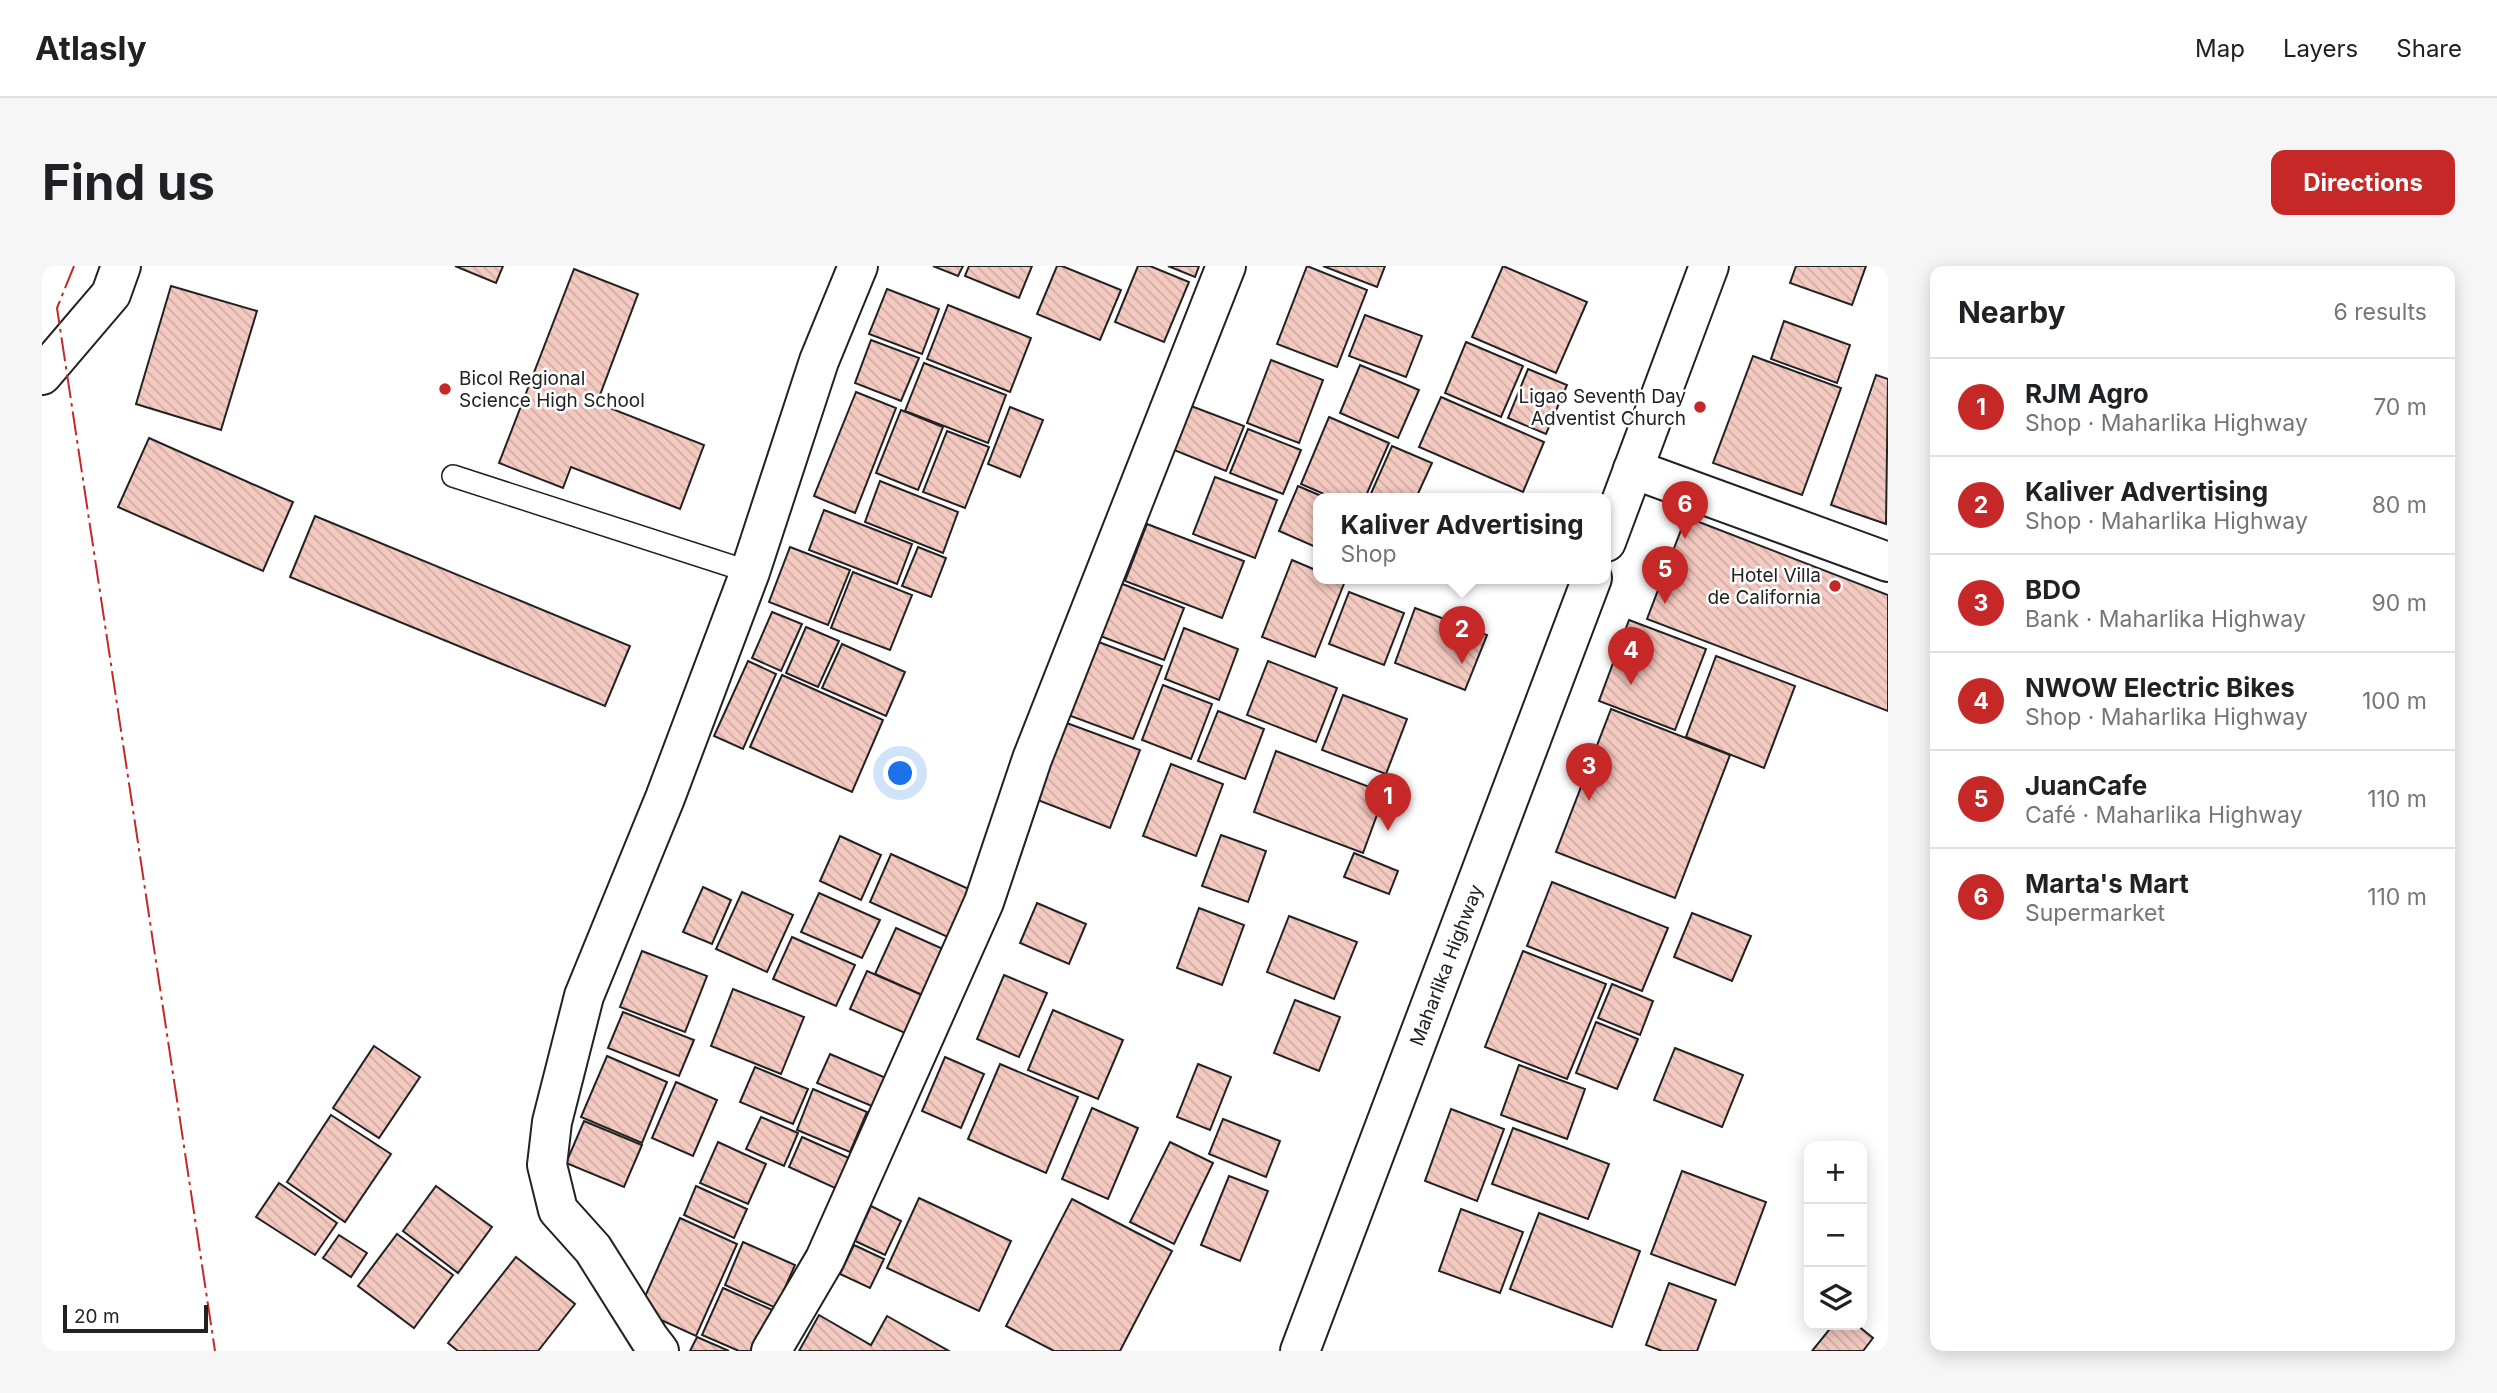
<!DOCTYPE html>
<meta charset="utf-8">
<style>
:root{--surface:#fff;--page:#f6f6f6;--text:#202124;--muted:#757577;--line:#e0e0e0;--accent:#c62828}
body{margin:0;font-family:Inter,sans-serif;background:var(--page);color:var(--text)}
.controls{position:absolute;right:21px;bottom:21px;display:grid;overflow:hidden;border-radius:14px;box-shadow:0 4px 18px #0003}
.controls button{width:63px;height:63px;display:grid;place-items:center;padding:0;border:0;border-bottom:2px solid var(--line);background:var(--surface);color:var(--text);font:35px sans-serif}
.scale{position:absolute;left:21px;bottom:18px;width:145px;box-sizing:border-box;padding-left:7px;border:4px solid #222;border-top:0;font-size:19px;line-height:24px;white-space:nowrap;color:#222;-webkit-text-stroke:5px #fff;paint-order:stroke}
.you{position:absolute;left:859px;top:508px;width:24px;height:24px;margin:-18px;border:5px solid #fff;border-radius:50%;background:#1a73e8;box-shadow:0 0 0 10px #1a73e833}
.badge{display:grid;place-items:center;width:46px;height:46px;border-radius:50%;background:var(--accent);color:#fff;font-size:23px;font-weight:700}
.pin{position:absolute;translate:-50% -58px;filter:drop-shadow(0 2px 4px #0008)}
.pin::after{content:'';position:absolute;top:37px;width:24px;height:21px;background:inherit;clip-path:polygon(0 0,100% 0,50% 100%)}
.popup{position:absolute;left:1271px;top:227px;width:298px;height:91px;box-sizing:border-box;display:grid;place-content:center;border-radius:14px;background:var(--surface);filter:drop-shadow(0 2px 5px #0005);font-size:23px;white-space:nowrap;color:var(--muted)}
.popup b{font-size:26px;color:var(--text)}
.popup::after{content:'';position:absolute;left:50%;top:100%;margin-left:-14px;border:14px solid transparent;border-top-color:var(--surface)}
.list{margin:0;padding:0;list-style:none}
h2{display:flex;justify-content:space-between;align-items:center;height:91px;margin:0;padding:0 28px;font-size:30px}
h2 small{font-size:23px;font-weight:400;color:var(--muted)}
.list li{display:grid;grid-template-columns:46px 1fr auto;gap:21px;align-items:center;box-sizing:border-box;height:98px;padding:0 28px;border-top:2px solid var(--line)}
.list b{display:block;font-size:26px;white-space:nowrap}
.list p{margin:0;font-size:23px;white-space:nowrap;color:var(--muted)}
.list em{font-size:23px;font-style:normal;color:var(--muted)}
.icon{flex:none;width:38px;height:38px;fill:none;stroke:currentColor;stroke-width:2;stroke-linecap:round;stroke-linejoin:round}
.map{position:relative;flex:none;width:1846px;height:1085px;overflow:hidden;border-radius:14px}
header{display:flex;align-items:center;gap:42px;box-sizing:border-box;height:98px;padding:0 35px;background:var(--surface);border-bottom:2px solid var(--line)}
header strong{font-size:33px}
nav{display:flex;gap:38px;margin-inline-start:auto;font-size:24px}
.intro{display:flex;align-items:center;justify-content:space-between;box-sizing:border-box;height:168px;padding:0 42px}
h1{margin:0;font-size:49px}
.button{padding:18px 32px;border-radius:14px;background:var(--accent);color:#fff;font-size:24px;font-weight:700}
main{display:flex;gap:42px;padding:0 42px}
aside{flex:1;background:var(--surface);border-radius:14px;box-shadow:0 4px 18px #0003}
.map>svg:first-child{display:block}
.building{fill:url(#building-back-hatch);stroke:#222;stroke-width:2}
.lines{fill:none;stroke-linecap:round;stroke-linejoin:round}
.lane-casing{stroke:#222;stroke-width:24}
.street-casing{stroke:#222;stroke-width:42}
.highway-casing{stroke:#222;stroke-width:42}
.lane{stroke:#fff;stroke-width:21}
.street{stroke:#fff;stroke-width:38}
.highway{stroke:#fff;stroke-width:38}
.power{stroke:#c62828;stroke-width:2;stroke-dasharray:24 5 3.5 5;stroke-linecap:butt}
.poi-dot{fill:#c62828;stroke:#fff;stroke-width:2.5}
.labels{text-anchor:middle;stroke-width:5;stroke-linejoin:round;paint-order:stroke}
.poi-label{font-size:19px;fill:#222;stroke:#fff;text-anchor:end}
.street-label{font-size:19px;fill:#222;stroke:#fff}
</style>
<header>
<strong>Atlasly</strong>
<nav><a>Map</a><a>Layers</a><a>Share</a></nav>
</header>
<div class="intro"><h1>Find us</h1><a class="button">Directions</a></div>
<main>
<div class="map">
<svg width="1846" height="1085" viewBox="0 0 1846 1085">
<defs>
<pattern id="building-back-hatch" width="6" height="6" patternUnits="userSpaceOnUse" patternTransform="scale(1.75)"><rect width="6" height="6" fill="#f3c9c0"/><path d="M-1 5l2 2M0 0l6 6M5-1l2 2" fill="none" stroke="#d0aca5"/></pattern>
</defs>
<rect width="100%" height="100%" fill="#fff"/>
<!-- building -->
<g class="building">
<polygon points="413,0 461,0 454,17"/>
<polygon points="891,0 921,0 916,10"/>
<polygon points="927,0 990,0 977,32 923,10"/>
<polygon points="1015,0 1020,0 1079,24 1058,74 995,48"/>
<polygon points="1096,0 1108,0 1147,16 1122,76 1073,56"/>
<polygon points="1126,0 1157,0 1153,11"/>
<polygon points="1265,0 1325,24 1295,101 1235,78"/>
<polygon points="1281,0 1343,0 1335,21"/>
<polygon points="1461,0 1545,36 1514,107 1430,71"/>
<polygon points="1754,0 1824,0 1810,39 1748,17"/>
<polygon points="532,3 596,28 555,137 662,179 638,243 529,201 521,222 457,197"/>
<polygon points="129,20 215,45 179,164 94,138"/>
<polygon points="845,23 897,43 880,88 827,68"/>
<polygon points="906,39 989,72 968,126 885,93"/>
<polygon points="1323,49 1380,70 1364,111 1307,90"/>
<polygon points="1742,55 1808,79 1795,117 1729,93"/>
<polygon points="829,74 877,92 859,135 813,117"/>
<polygon points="1424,76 1481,100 1459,151 1403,127"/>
<polygon points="1711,90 1799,122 1760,229 1671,197"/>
<polygon points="1229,94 1281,114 1257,177 1205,157"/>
<polygon points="882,97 964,129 946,177 863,145"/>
<polygon points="1318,99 1377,124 1356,172 1298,147"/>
<polygon points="1486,103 1525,119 1504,168 1466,152"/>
<polygon points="1834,109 1846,113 1844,258 1789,239"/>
<polygon points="814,126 854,142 813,247 772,230"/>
<polygon points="1399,131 1502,176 1481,226 1377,181"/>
<polygon points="1149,140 1202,160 1184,205 1132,184"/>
<polygon points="968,141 1001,154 978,211 946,198"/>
<polygon points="859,144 901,161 876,224 834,207"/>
<polygon points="1287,151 1347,177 1323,232 1291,232 1259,218"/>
<polygon points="1206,163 1259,184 1241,228 1188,207"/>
<polygon points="905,165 947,181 923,242 881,226"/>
<polygon points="107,172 251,236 221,305 76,241"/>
<polygon points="1350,180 1390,197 1374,232 1327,232"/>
<polygon points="1173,211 1235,234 1213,292 1151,268"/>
<polygon points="838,215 916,246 901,287 823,256"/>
<polygon points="1256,220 1284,232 1276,232 1276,282 1237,265"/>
<polygon points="782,244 870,278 855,318 767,284"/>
<polygon points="273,250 588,380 563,440 248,311"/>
<polygon points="1644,251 1846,329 1846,445 1605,353"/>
<polygon points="1105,258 1202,295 1180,352 1083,315"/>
<polygon points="748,281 808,304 786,359 727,336"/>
<polygon points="876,281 904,292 889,331 860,320"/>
<polygon points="1250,294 1276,305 1276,312 1296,312 1303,315 1273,391 1220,371"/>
<polygon points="811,306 870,329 848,384 789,362"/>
<polygon points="1078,317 1142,342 1122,394 1058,370"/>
<polygon points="1307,326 1362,347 1342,399 1287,378"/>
<polygon points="1373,342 1445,369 1423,424 1353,397"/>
<polygon points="730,346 760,358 739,405 710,392"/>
<polygon points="1587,354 1664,383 1633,464 1557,435"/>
<polygon points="764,361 797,375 776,421 744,407"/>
<polygon points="1142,362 1196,383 1177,434 1123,413"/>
<polygon points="1054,375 1120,400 1091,473 1026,449"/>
<polygon points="800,378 863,406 844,450 780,422"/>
<polygon points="1674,390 1753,420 1722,502 1644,471"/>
<polygon points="706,395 734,408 701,483 672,470"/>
<polygon points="1226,395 1295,422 1274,476 1205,449"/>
<polygon points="740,409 841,454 810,526 708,481"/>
<polygon points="1121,419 1170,438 1149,493 1100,474"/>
<polygon points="1301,429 1365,453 1344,508 1280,484"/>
<polygon points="1569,443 1688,489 1633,632 1514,586"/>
<polygon points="1176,445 1222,463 1203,513 1156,495"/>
<polygon points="1022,456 1098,484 1068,562 993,533"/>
<polygon points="1234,485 1343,527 1321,587 1212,546"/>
<polygon points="1129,498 1181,518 1154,590 1101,570"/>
<polygon points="1179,569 1224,585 1206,636 1160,620"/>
<polygon points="798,570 839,589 819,634 778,615"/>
<polygon points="1312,587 1356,605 1347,628 1302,611"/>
<polygon points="849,588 929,624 908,672 828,636"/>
<polygon points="1510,616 1626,662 1600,725 1485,680"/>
<polygon points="661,621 689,634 670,678 641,666"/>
<polygon points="700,626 751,649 725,706 674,683"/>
<polygon points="777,627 838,654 820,692 759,666"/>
<polygon points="995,637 1044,658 1027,698 978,677"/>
<polygon points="1157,642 1202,659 1180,719 1135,702"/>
<polygon points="1650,647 1709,670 1690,715 1632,691"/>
<polygon points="1247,650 1315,676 1292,733 1225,706"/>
<polygon points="854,662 901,683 880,729 833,708"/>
<polygon points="750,671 813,699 794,740 731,713"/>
<polygon points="600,685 665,710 643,766 578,741"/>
<polygon points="1481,685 1564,718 1525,813 1443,781"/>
<polygon points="825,705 880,729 863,767 808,743"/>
<polygon points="962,709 1005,727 977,791 935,773"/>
<polygon points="1570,718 1611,735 1598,769 1556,752"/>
<polygon points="691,723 762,751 739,808 669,780"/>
<polygon points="1253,734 1298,751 1277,805 1232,787"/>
<polygon points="1011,744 1081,774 1056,833 986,804"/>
<polygon points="581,746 652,774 637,810 566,782"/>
<polygon points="1554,756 1596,773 1575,823 1534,807"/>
<polygon points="332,780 378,811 337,872 291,842"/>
<polygon points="1633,782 1701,809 1680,861 1612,834"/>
<polygon points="788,788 844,812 832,841 775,817"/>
<polygon points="565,790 625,816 600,877 539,851"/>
<polygon points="903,791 942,808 919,862 880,845"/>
<polygon points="958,798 1036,831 1004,907 926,873"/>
<polygon points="1156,798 1189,811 1168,864 1135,851"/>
<polygon points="1477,799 1543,823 1525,873 1459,849"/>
<polygon points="713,801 766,823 751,858 698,836"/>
<polygon points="634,816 675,834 651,890 610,872"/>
<polygon points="771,823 825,846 808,886 755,864"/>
<polygon points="1050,842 1096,862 1066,933 1020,913"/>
<polygon points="1409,843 1462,863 1435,935 1383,915"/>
<polygon points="289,849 349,888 303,956 245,916"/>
<polygon points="719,851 756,867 742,900 704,883"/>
<polygon points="1181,853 1238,875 1224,911 1167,888"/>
<polygon points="542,855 600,879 582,921 524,897"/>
<polygon points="1471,862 1567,898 1546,953 1450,918"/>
<polygon points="760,871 807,892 793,922 747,901"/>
<polygon points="676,876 724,898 706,938 658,917"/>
<polygon points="1128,876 1171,897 1132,978 1088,956"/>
<polygon points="1640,905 1724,936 1693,1019 1609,988"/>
<polygon points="1187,910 1226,925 1198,995 1159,979"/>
<polygon points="237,917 295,957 273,989 214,951"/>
<polygon points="394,920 450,961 416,1007 361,965"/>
<polygon points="654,920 705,943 692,972 642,949"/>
<polygon points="877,932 969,975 937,1045 845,1002"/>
<polygon points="1030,933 1130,985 1078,1085 1012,1085 964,1060"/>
<polygon points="829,940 859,955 843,989 813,975"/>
<polygon points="1419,943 1481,966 1458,1027 1397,1005"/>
<polygon points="1497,947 1598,985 1570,1061 1468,1023"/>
<polygon points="638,952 695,978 654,1070 597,1044"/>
<polygon points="355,968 411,1009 372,1062 316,1020"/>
<polygon points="297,969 325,987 309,1011 281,992"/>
<polygon points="701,976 753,999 734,1042 683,1019"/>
<polygon points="812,979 842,993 828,1022 798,1008"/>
<polygon points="474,991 533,1038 496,1085 416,1085 406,1077"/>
<polygon points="1627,1017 1674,1034 1655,1085 1620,1085 1604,1079"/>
<polygon points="681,1022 735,1046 718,1085 697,1085 660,1069"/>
<polygon points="777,1049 829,1079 845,1050 907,1085 757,1085"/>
<polygon points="1791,1059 1815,1059 1831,1072 1821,1085 1770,1085"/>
<polygon points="655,1071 687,1085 648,1085"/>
</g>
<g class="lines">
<!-- lane casing -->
<g class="lane-casing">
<polyline id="lane" points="411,210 708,306"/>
</g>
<!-- street casing -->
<g class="street-casing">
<g id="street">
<polyline points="0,109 69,28 79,0"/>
<polyline points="1591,203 1846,296"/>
<polyline points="617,1085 607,1072 551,983 516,944 505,899 510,856 542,730 623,532 708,306 777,95 816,0"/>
<polyline points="729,1085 783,993 942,636 990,493 1184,0"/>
</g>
</g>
<!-- highway casing -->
<g class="highway-casing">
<g id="highway">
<polyline points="1564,276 1667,0"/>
<polyline points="1258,1085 1550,312"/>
</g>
</g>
<!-- lane -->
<use href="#lane" class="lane"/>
<!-- street -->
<use href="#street" class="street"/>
<!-- highway -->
<use href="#highway" class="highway"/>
<!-- power -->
<polyline class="power" points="32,0 15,42 173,1085"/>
</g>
<!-- markers -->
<g class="poi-dot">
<circle cx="403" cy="123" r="7"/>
<circle cx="1658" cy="141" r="7"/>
<circle cx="1793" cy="320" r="7"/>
</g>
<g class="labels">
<!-- poi labels -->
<g class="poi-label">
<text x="417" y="119" text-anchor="start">Bicol Regional<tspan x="417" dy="22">Science High School</tspan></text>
<text x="1644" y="137">Ligao Seventh Day<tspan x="1644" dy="22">Adventist Church</tspan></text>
<text x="1779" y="316">Hotel Villa<tspan x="1779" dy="22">de California</tspan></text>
</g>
<!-- street labels -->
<g class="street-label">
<text transform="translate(1404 699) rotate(-69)" y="7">Maharlika Highway</text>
</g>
</g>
</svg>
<div class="controls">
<button>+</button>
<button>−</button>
<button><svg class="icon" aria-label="layers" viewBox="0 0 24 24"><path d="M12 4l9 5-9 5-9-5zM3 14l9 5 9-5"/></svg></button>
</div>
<div class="scale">20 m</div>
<div class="you"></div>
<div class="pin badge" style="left:1346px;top:565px">1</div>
<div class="pin badge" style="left:1420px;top:398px">2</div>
<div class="popup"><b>Kaliver Advertising</b>Shop</div>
<div class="pin badge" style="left:1547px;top:535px">3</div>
<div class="pin badge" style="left:1589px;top:419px">4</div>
<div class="pin badge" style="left:1623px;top:338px">5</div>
<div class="pin badge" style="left:1643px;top:273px">6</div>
</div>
<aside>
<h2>Nearby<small>6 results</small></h2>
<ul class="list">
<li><span class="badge">1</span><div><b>RJM Agro</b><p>Shop · Maharlika Highway</p></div><em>70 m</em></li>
<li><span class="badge">2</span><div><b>Kaliver Advertising</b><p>Shop · Maharlika Highway</p></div><em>80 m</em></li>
<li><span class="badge">3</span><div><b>BDO</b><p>Bank · Maharlika Highway</p></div><em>90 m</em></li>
<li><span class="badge">4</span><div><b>NWOW Electric Bikes</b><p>Shop · Maharlika Highway</p></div><em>100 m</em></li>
<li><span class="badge">5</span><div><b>JuanCafe</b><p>Café · Maharlika Highway</p></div><em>110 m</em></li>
<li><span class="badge">6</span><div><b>Marta's Mart</b><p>Supermarket</p></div><em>110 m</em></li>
</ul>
</aside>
</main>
